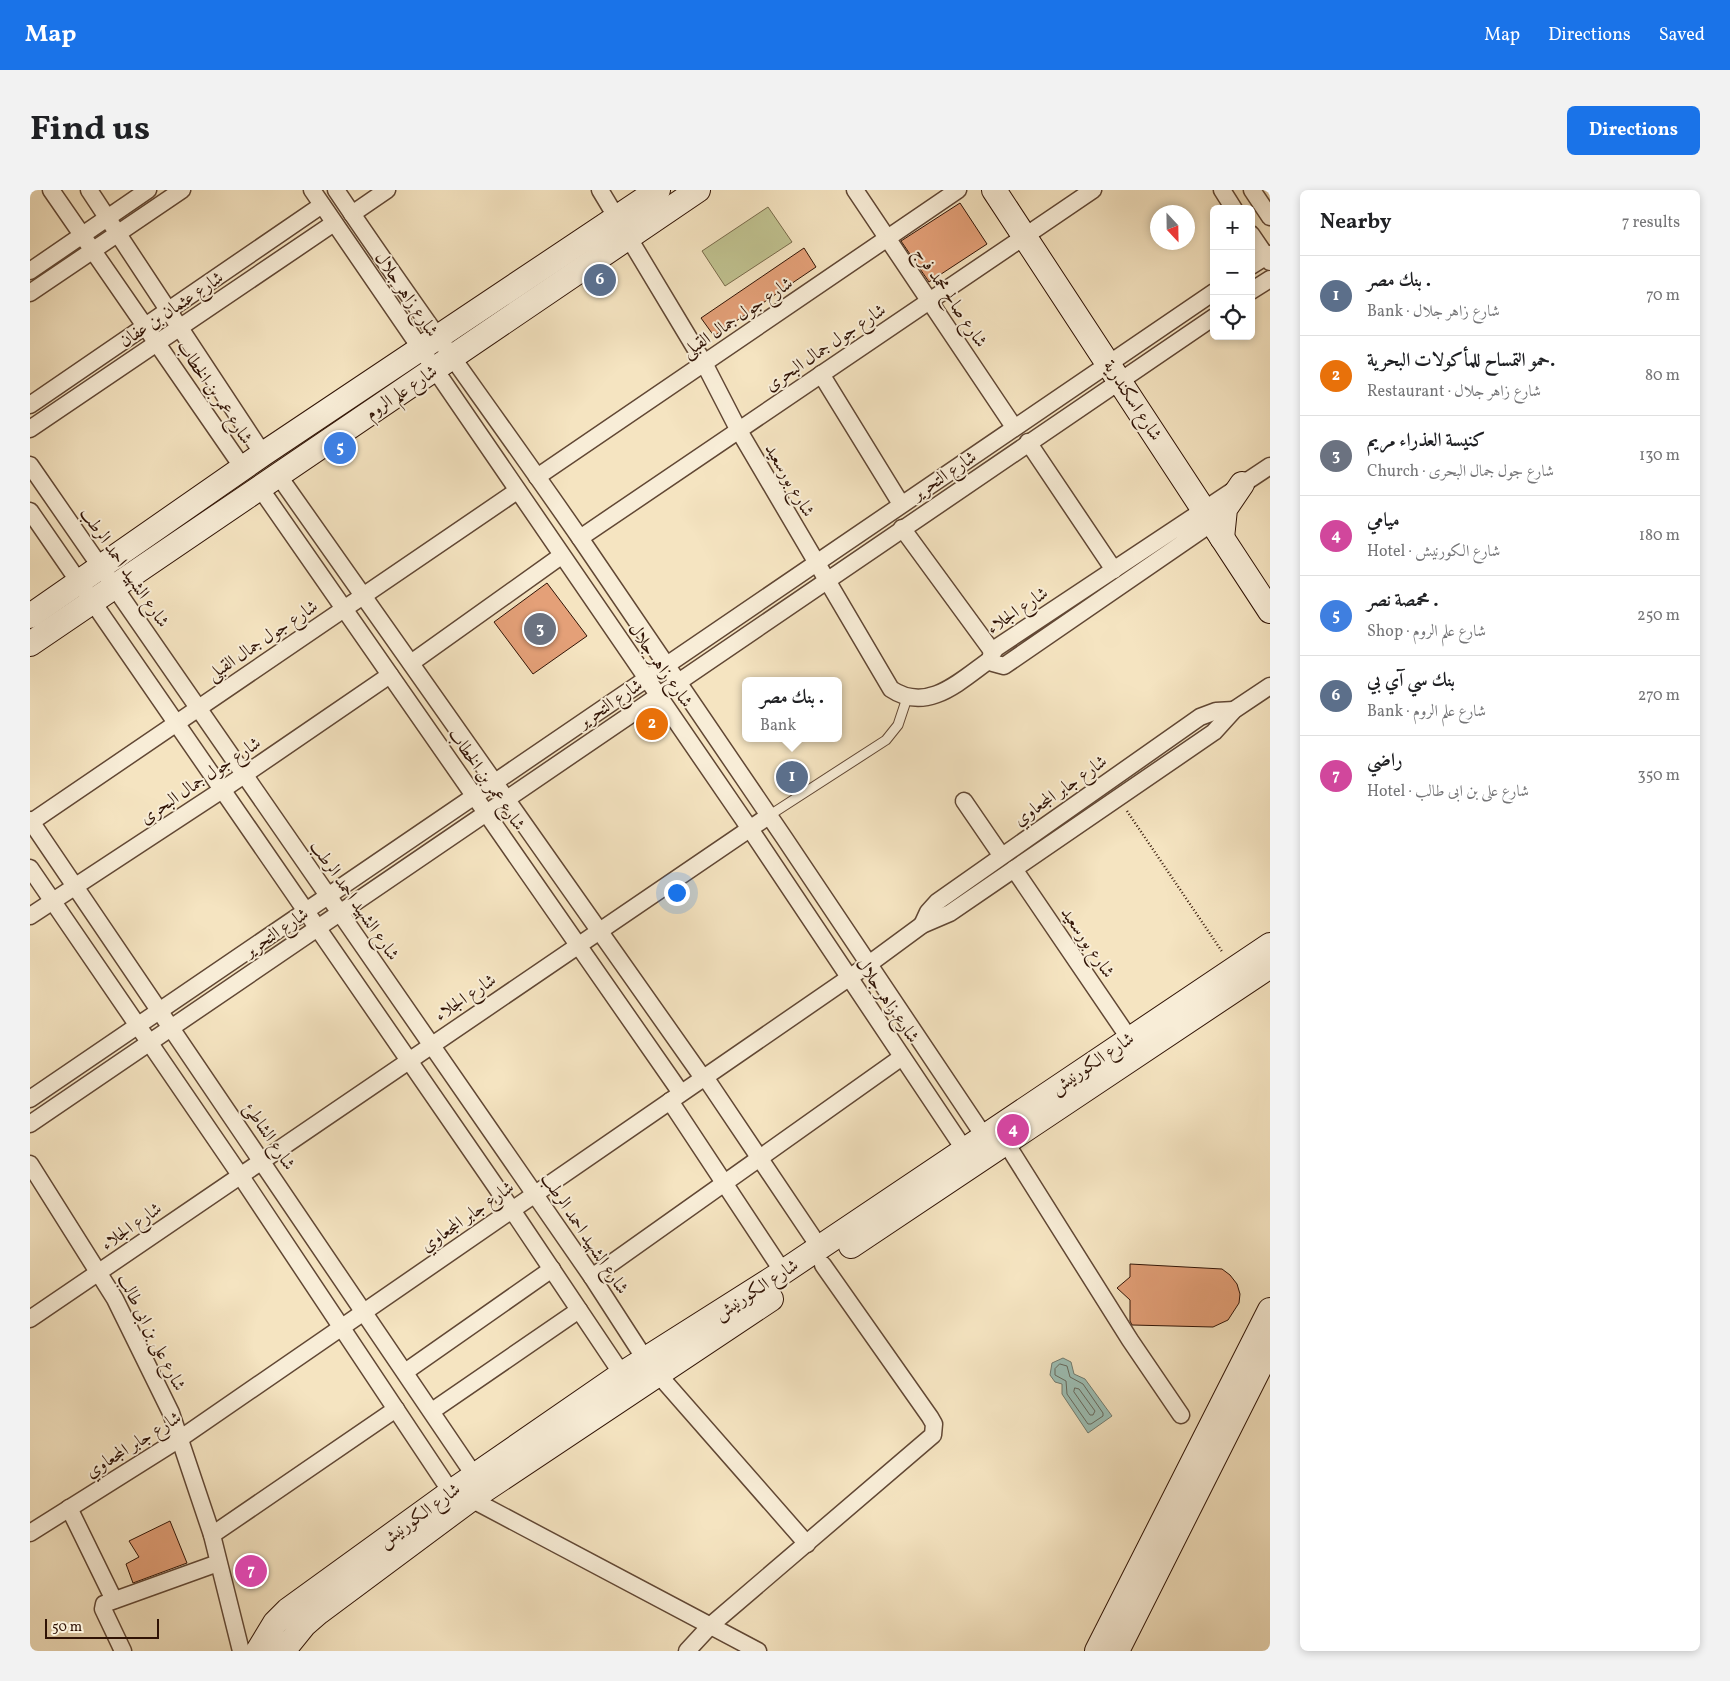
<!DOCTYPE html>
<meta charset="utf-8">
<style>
:root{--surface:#fff;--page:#f2f2f2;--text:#202124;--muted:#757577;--line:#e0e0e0;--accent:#1a73e8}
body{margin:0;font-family:Vollkorn,Amiri,serif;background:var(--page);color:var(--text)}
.controls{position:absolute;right:15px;top:15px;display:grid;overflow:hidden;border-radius:8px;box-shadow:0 2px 8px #0003}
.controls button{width:45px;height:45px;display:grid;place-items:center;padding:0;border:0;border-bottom:1px solid var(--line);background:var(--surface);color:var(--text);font:25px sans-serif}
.compass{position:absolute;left:1120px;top:15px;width:45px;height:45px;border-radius:50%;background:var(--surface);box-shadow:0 2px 8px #0003;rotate:158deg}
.scale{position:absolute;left:15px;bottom:12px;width:114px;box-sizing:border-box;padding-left:5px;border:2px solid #301305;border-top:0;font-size:14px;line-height:18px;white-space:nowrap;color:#301305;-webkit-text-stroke:4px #f8edd7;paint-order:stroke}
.you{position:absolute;left:646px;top:702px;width:18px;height:18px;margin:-12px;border:4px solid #fff;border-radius:50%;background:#1a73e8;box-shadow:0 0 0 8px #1a73e833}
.badge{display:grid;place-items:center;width:32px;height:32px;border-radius:50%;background:var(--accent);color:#fff;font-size:16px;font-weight:700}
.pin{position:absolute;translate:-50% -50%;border:2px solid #fff;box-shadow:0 1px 5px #0006}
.popup{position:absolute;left:712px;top:487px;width:100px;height:65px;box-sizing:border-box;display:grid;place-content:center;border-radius:8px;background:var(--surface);filter:drop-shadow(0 1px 4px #0005);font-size:16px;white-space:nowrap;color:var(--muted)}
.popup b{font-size:19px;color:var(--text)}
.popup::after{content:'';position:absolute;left:50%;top:100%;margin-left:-10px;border:10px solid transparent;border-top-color:var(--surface)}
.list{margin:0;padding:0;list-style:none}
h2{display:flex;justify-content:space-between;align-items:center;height:65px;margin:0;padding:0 20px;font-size:21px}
h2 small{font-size:16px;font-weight:400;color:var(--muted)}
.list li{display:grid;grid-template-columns:32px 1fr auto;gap:15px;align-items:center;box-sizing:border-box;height:80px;padding:0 20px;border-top:1px solid var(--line)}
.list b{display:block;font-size:19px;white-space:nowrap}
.list p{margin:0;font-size:16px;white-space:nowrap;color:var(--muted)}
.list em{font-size:16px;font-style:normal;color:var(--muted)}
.icon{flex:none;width:28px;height:28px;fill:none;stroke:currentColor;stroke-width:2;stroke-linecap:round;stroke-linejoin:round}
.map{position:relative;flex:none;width:1240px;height:1461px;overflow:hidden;border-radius:8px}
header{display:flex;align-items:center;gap:30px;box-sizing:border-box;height:70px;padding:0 25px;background:var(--accent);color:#fff}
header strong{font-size:24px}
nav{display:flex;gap:28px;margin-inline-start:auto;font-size:18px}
.intro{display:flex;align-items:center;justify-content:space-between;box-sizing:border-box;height:120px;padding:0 30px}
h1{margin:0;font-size:35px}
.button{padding:12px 22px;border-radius:8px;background:var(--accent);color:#fff;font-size:18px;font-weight:700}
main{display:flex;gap:30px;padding:0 30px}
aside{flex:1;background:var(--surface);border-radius:8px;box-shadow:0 2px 8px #0003}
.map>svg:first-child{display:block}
.green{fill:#c0c290;stroke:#786a4a}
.water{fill:#9cbeb4;stroke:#717a6e}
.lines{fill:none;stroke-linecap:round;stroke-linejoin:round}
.shore{stroke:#66685c;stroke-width:1}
.building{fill:#e4a078;stroke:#301305}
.lane-casing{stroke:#614734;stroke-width:11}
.street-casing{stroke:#614734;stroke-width:19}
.secondary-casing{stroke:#301305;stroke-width:26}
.path{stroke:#301305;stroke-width:2.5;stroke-dasharray:1 2.5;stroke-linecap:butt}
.lane{stroke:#f8edd7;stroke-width:9}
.street{stroke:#f8edd7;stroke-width:16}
.secondary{stroke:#f8edd7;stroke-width:24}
.labels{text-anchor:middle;stroke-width:4;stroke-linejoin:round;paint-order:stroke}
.street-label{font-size:18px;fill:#301305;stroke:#f8edd7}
</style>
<header>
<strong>Map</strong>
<nav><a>Map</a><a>Directions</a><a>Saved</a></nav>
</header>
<div class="intro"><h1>Find us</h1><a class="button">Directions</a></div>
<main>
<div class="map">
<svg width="1240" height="1461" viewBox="0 0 1240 1461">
<rect width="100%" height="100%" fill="#f5e4c1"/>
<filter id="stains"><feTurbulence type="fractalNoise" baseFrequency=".004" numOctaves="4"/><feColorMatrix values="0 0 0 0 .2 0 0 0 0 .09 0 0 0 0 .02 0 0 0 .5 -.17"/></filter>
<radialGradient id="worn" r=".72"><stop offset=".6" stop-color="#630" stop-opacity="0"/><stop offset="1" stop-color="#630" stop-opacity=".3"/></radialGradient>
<!-- green -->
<polygon class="green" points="738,17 762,52 695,96 672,61"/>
<!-- water -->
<polygon class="water" points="1033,1168 1041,1172 1044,1184 1055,1189 1082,1226 1058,1243 1032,1204 1032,1194 1025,1192 1020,1185 1022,1173"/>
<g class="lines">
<!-- shore -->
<g class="shore">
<polygon points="1030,1174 1037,1176 1040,1187 1053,1194 1073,1223 1073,1226 1061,1234 1058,1234 1037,1204 1036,1191 1025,1185 1025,1179"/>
<polygon points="1045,1198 1049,1199 1065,1221 1063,1225 1060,1225 1044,1202"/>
</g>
</g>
<!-- building -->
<g class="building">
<polygon points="930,13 957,54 899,92 871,51"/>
<polygon points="774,58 786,77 684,146 671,128"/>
<polygon points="517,393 557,446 503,484 464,432"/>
<polygon points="1100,1074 1192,1079 1200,1085 1207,1094 1210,1104 1209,1113 1198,1130 1183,1137 1102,1135 1100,1131 1100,1110 1087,1098 1100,1087"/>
<polygon points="140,1331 157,1373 103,1393 96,1374 109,1367 99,1351"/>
</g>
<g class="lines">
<!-- lane casing -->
<g class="lane-casing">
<polyline id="lane" points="740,625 856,550 868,535 877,508"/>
</g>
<!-- street casing -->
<g class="street-casing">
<g id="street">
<polyline points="21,0 213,278"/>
<polyline points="59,0 233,264"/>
<polyline points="282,0 720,639 940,968"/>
<path d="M306 0C385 118 469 231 550 348 688 549 825 752 960 955"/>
<path d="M570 0 674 173 708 239 861 499C898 524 931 490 961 469"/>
<polyline points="825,0 984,237"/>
<polyline points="1192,0 1204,19"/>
<polyline points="1222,0 1240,27"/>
<polyline points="322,24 357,0"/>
<polyline points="1221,44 1240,72"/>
<polyline points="1221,76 1240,64"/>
<polyline points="0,81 118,0"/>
<polyline points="1221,101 1240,89"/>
<polyline points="0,103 152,0"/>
<polyline points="791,184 871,314"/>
<polyline points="0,215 292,15"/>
<polyline points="0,239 304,33"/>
<polyline points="998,252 1084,380"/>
<polyline points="0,275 562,1087 615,1169"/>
<polyline points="248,285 673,888"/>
<polyline points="507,287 928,0"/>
<polyline points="230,298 651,903"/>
<polyline points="0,321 482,1020 592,1184"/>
<polyline points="1182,333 974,476 963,473 961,465 966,458 1240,276"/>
<polyline points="872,338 962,461"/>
<polyline points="550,348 1063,0"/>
<polyline points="381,473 531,366"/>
<polyline points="934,611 971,665"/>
<polyline points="0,630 444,1285"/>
<polyline points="0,633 487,301"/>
<polyline points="0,678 210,985 421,1302"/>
<polyline points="984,679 1099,848"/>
<polyline points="0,726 192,600 360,485"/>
<polyline points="892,735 898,722 907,712 1170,527 1186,521 1204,520"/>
<polyline points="675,887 790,1058"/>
<polyline points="0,909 1184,102"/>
<polyline points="640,911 753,1082"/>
<polyline points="0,934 1184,127"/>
<polyline points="976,953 1100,1150 1151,1225"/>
<polyline points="0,974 85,1109 141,1223 182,1345 211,1461"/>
<polyline points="562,1087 872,867"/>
<polyline points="0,1129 740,625"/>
<polyline points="375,1182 522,1079"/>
<polyline points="627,1183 777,1354"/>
<polyline points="402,1221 549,1120"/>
<polyline points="441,1309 728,1461"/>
<polyline points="39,1318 84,1410"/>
<polyline points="0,1343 151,1248 839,774 892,735 920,723 1184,542 1204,520 1240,496"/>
<polyline points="182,1345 366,1219"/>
<polyline points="93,1461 73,1419 74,1414 188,1373"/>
<polyline points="657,1461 681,1435 903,1245 904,1234 900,1227 793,1075"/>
</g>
</g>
<!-- secondary casing -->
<g class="secondary-casing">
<g id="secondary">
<polyline points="964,0 1240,421"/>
<polyline points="1192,348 1195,319 1212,294"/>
<polyline points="0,426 233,264 628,0"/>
<polyline points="0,454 668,0"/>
<polyline points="821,1056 1240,776"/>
<polyline points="228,1461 245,1433 258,1420 421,1302 592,1184 753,1082 1240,755"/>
<polyline points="253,1461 274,1435 289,1422 441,1309 741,1109"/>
<polyline points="1067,1461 1240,1120"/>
<polyline points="1087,1461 1240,1157"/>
</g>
</g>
<!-- path -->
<polyline class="path" points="1097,621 1193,763"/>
<!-- lane -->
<use href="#lane" class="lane"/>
<!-- street -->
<use href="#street" class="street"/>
<!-- secondary -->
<use href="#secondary" class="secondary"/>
</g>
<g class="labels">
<!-- street labels -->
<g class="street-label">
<text transform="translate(377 104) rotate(56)" y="6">شارع زاهر جلال</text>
<text transform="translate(921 107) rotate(56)" y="6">شارع صالح محمد فرج</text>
<text transform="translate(141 119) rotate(-34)" y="6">شارع عثمان بن عفان</text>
<text transform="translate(707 127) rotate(-34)" y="6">شارع جول جمال القبلى</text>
<text transform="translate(795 157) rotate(-34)" y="6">شارع جول جمال البحرى</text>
<text transform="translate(185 202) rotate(56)" y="6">شارع عمر بن الخطاب</text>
<text transform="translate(371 202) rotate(-34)" y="6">شارع علم الروم</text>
<text transform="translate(1103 210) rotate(57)" y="6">شارع اسكندرية</text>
<text transform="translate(914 285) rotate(-34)" y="6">شارع التحرير</text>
<text transform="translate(760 290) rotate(60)" y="6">شارع بورسعيد</text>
<text transform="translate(95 377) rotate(55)" y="6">شارع الشهيد احمد الرطب</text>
<text transform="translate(987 420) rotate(-34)" y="6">شارع الجلاء</text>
<text transform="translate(232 450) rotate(-34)" y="6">شارع جول جمال القبلى</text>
<text transform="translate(631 475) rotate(55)" y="6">شارع زاهر جلال</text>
<text transform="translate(580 513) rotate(-34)" y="6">شارع التحرير</text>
<text transform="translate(457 589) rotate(55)" y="6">شارع عمر بن الخطاب</text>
<text transform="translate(170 590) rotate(-34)" y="6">شارع جول جمال البحرى</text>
<text transform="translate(1030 600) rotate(-35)" y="6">شارع جابر المجعاوي</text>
<text transform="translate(325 710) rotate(55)" y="6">شارع الشهيد احمد الرطب</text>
<text transform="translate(246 742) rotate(-34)" y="6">شارع التحرير</text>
<text transform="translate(1058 752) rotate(56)" y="6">شارع بورسعيد</text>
<text transform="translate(435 807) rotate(-34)" y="6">شارع الجلاء</text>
<text transform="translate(858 810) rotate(56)" y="6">شارع زاهر جلال</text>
<text transform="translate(1062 873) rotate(-34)" y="6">شارع الكورنيش</text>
<text transform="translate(240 946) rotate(56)" y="6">شارع الشاطئ</text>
<text transform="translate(437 1026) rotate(-35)" y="6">شارع جابر المجعاوي</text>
<text transform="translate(101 1036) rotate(-35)" y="6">شارع الجلاء</text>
<text transform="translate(555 1043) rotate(56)" y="6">شارع الشهيد احمد الرطب</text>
<text transform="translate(726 1099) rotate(-33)" y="6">شارع الكورنيش</text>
<text transform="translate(122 1142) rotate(63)" y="6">شارع على بن ابى طالب</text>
<text transform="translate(103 1254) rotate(-32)" y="6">شارع جابر المجعاوي</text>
<text transform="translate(389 1325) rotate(-36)" y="6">شارع الكورنيش</text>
</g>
</g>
<rect width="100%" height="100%" filter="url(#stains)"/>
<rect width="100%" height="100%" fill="url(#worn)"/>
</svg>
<div class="controls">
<button>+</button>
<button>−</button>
<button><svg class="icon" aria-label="locate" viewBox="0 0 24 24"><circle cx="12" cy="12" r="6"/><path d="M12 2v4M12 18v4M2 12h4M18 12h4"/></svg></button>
</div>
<svg class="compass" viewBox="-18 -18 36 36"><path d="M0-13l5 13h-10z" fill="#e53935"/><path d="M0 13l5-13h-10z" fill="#757577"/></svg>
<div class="scale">50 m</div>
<div class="you"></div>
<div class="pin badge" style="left:762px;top:587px;background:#5c6f8a">1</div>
<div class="popup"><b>بنك مصر .</b>Bank</div>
<div class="pin badge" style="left:622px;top:534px;background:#e8710a">2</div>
<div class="pin badge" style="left:510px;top:439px;background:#6b7280">3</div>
<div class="pin badge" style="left:983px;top:940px;background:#d1479c">4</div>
<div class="pin badge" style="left:310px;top:258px;background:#3f7fe0">5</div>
<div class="pin badge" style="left:570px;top:90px;background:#5c6f8a">6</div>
<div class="pin badge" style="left:221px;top:1381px;background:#d1479c">7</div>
</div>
<aside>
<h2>Nearby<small>7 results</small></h2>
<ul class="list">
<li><span class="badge" style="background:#5c6f8a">1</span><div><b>بنك مصر .</b><p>Bank · شارع زاهر جلال</p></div><em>70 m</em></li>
<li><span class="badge" style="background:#e8710a">2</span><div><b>حمو التمساح للمأكولات البحرية.</b><p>Restaurant · شارع زاهر جلال</p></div><em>80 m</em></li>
<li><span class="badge" style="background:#6b7280">3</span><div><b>كنيسة العذراء مريم</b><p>Church · شارع جول جمال البحرى</p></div><em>130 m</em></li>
<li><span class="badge" style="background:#d1479c">4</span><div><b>ميامي</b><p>Hotel · شارع الكورنيش</p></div><em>180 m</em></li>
<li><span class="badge" style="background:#3f7fe0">5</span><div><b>محمصة نصر .</b><p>Shop · شارع علم الروم</p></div><em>250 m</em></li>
<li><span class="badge" style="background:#5c6f8a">6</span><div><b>بنك سي آي بي</b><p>Bank · شارع علم الروم</p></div><em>270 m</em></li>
<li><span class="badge" style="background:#d1479c">7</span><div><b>راضي</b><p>Hotel · شارع على بن ابى طالب</p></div><em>350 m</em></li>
</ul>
</aside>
</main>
